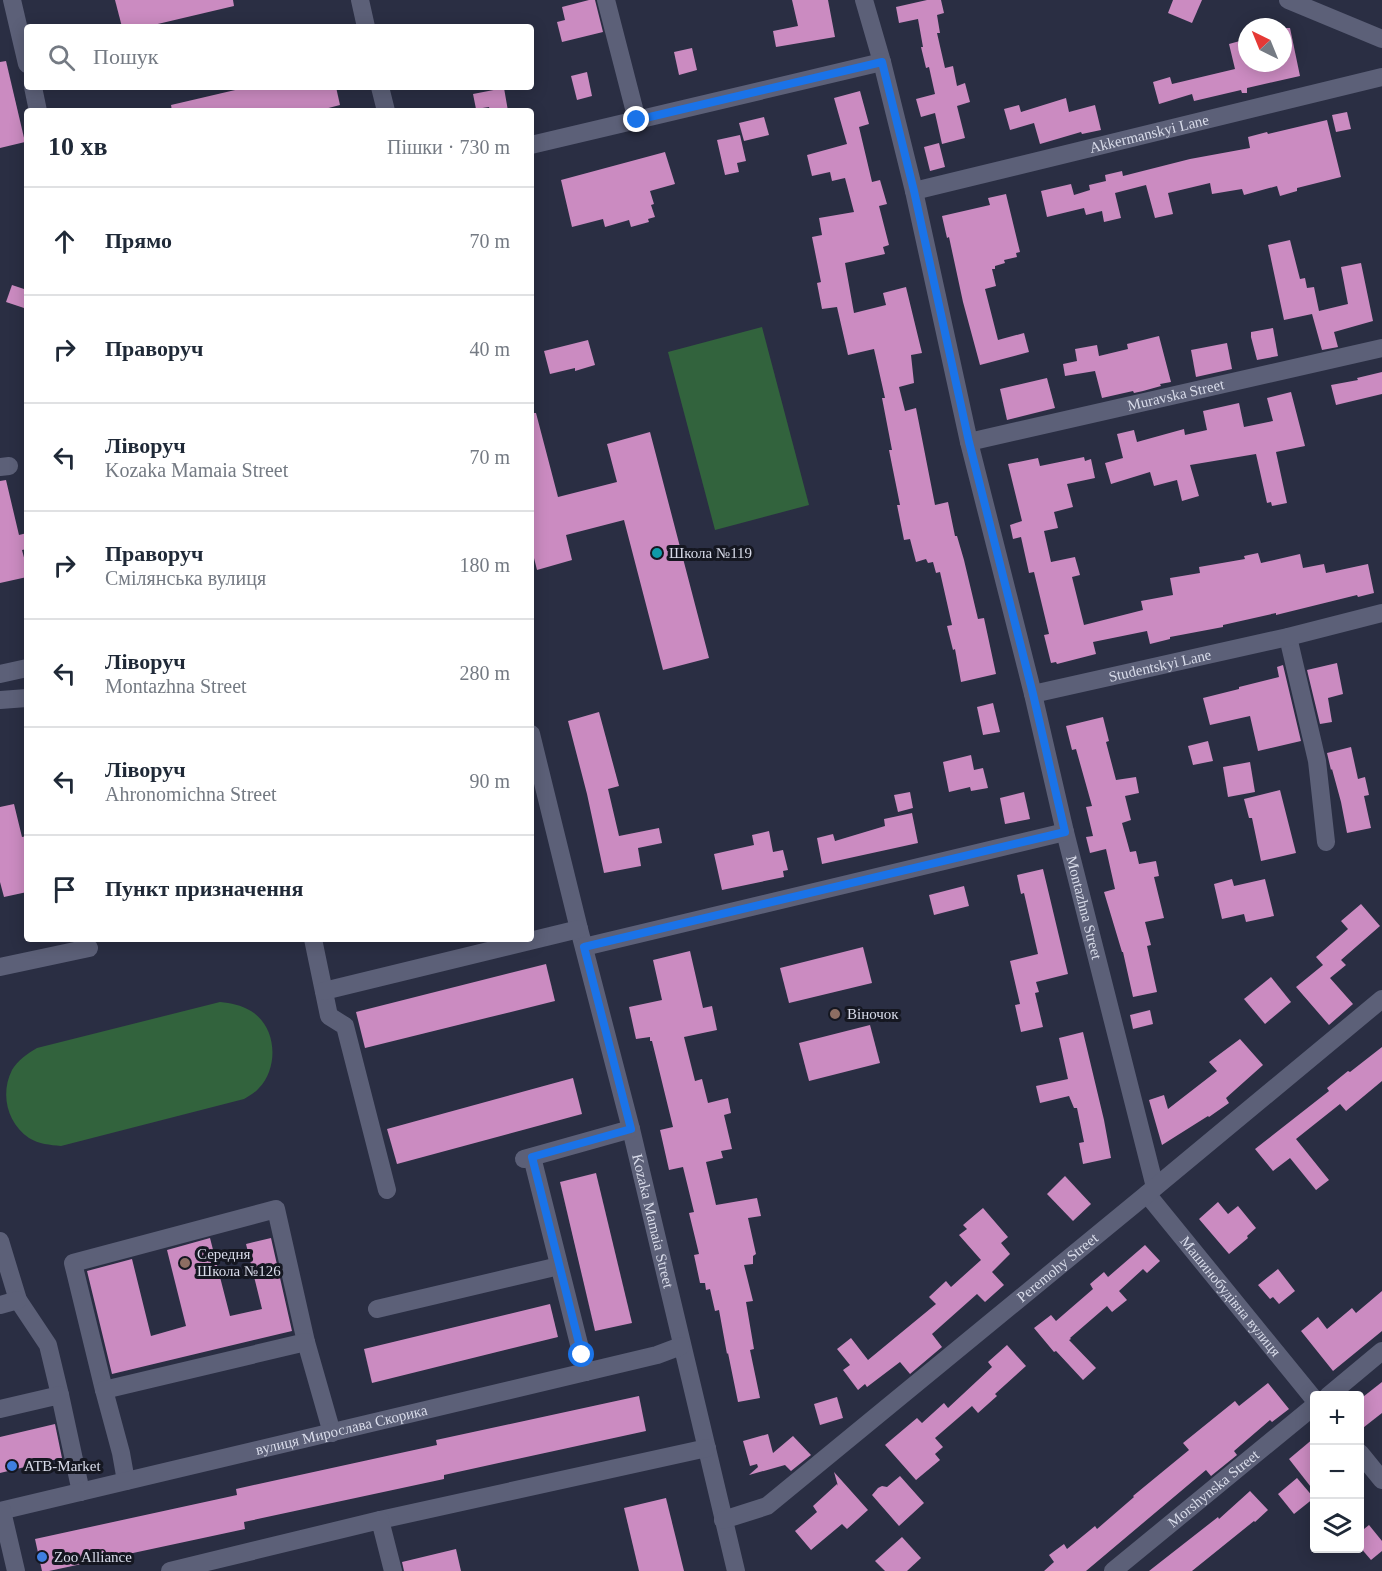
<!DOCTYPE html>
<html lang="uk">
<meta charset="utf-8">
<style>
:root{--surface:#fff;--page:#f2f2f3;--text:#1f2937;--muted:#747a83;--line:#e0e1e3}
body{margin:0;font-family:Georgia,serif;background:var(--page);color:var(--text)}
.controls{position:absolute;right:18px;bottom:18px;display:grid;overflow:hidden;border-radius:6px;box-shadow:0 3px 15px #0003}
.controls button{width:54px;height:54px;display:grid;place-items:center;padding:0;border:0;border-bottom:2px solid var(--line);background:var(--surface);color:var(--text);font:30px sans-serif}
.compass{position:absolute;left:1238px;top:18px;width:54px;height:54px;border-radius:50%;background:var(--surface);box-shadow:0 3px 15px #0003;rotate:317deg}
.stop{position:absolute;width:18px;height:18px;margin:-14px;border:4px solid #1a73e8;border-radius:50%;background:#fff}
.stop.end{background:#1a73e8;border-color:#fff;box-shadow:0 2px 6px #0008}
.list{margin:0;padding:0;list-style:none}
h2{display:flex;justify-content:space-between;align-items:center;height:78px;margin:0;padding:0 24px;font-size:26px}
h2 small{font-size:20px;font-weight:400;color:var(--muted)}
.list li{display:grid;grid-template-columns:39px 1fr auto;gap:18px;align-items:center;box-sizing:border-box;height:108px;padding:0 24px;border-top:2px solid var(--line)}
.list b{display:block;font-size:22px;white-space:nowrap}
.list p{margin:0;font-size:20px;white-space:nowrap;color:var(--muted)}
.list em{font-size:20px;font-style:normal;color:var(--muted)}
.icon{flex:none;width:33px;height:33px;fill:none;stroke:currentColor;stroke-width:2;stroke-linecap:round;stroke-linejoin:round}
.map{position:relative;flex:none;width:1382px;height:1571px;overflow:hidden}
.search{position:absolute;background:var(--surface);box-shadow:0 3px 15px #0003;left:24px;top:24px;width:510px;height:66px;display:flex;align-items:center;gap:15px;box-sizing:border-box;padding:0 21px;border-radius:6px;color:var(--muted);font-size:22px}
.panel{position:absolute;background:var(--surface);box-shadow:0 3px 15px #0003;left:24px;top:108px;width:510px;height:834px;border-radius:6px}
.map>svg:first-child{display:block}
.green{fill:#32633d}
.building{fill:#cb8bc1}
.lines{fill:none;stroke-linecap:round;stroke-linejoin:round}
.minor{stroke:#5c6078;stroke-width:18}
.route{stroke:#1a73e8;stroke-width:8}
.culture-dot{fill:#0f9aa8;stroke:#151721;stroke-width:2}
.education-dot{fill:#8d6e63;stroke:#151721;stroke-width:2}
.shop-dot{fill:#3f7fe0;stroke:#151721;stroke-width:2}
.labels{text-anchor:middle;stroke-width:6;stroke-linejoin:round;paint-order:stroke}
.street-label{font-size:15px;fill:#d9dcea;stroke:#151721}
.poi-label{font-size:15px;fill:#d9dcea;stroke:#151721;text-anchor:start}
</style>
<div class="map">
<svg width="1382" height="1571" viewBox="0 0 1382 1571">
<rect width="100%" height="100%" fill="#2a2e43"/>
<!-- green -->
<g class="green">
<polygon points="762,327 809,505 715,530 668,352"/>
<path d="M220 1002C231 1003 241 1005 251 1011 277 1027 279 1067 259 1088 255 1093 249 1096 244 1099L61 1146C50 1145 39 1144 29 1138 7 1123 0 1094 12 1070 18 1060 27 1054 37 1048Z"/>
</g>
<!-- building -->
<g class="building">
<polygon points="115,0 233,0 234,6 145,27 122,27"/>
<polygon points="589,0 595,0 603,32 562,42 557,22 565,20 562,7"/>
<polygon points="792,0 828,0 835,37 776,47 773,31 798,26"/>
<polygon points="927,0 941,0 944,13 937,15 940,33 937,33 945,68 953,66 957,86 965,83 970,102 957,106 965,138 942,144 935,113 921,117 916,99 935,94 929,67 926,68 921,47 923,47 918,19 899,23 896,7"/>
<polygon points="1173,0 1202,0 1192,23 1168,13"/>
<polygon points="1283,28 1290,28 1300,76 1247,88 1247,93 1242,93 1241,90 1194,101 1192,94 1159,104 1153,82 1170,77 1172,84 1235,69 1229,44 1247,39 1247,63 1283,63"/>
<polygon points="692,48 697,70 679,75 674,52"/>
<polygon points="6,61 25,142 0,148 0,62"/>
<polygon points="587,72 592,96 577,100 571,76"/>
<polygon points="248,87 336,87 340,105 317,111 172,111 171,105"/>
<polygon points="504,88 508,111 490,111 489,107 476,109 473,94"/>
<polygon points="860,91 869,124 859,127 872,182 880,180 887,204 879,206 889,245 883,247 885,254 845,263 854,313 886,305 883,293 906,287 922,353 911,355 914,383 899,387 905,411 916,408 935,505 948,502 955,536 957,536 964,560 978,619 984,618 996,674 961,682 955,649 953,650 947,626 952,625 940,572 936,573 933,562 928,563 926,559 916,562 910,539 904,540 897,505 900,505 889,450 892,450 882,398 885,398 874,349 848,355 837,307 822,309 817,283 821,282 812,237 822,235 819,218 854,212 845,178 832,181 830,172 812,176 807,155 847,144 834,98"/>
<polygon points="1066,98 1069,112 1095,105 1101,130 1082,134 1081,132 1040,144 1034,123 1010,130 1004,109 1019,105 1021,112"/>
<polygon points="1347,112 1351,129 1336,132 1332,115"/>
<polygon points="764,117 769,135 744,141 739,123"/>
<polygon points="1327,120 1341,177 1297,188 1297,191 1280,196 1277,186 1244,195 1242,189 1212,194 1210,183 1168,193 1173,214 1155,218 1146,185 1115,193 1121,218 1104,222 1102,211 1086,215 1084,208 1047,217 1041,191 1071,184 1074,195 1090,190 1089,185 1106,181 1105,175 1122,171 1123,176 1190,159 1250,148 1248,137 1267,132 1268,134"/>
<polygon points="740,135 746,161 737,163 739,172 725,175 717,140"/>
<polygon points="939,143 945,167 930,171 924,147"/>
<polygon points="665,152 675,184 650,191 654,204 651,205 655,217 648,219 649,222 631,227 629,220 605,227 603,219 572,227 561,180"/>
<polygon points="1006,194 1020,252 1016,253 1017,257 1004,260 1005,263 995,266 995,269 992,269 996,286 985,289 998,340 1024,333 1029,352 980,365 963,302 949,237 947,238 942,216 990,205 988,198"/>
<polygon points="1290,240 1300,279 1305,278 1307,288 1314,287 1319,311 1348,304 1341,267 1361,263 1373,321 1334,332 1338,347 1322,350 1312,314 1284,320 1268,245"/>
<polygon points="12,285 27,290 27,309 6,302"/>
<polygon points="1273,328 1278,356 1257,360 1251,337 1251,332"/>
<polygon points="1159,336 1171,382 1160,384 1161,386 1143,391 1134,393 1133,391 1102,398 1095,371 1065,376 1063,364 1077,361 1075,349 1097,345 1099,356 1128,349 1127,344"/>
<polygon points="588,340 595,365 575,371 575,368 550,374 544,351"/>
<polygon points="1227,343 1232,369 1196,377 1191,350"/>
<polygon points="1382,372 1382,394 1336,405 1331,385 1358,380 1357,378"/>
<polygon points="1047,378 1055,408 1007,420 1000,389"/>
<polygon points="1291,392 1305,446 1276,452 1287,503 1272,506 1271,502 1267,503 1256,454 1190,465 1199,496 1182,501 1177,480 1154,486 1150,472 1111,484 1105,463 1123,458 1117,434 1134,430 1137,442 1184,429 1185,435 1207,430 1203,411 1239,403 1244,427 1273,421 1267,398"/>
<polygon points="531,413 536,413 558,497 617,482 607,444 650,432 709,658 663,670 624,520 566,535 572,560 537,570 531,546"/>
<polygon points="1084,457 1085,461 1091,459 1095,478 1067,484 1073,507 1054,512 1058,528 1044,531 1051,562 1075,557 1080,575 1072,577 1084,625 1143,610 1141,601 1173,595 1170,578 1200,573 1199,567 1245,559 1244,556 1258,553 1261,563 1300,554 1303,568 1324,564 1326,573 1368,564 1374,593 1358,597 1357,595 1276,615 1276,613 1223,625 1223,627 1170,637 1170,639 1150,644 1147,631 1093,642 1096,654 1057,664 1056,662 1051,663 1044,635 1049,634 1034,572 1029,573 1021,537 1013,539 1010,525 1022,521 1008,464 1038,458 1040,466"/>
<polygon points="6,480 19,535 27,533 27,549 22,550 27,569 27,577 0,583 0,481"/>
<polygon points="1337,663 1343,694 1328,698 1332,722 1320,724 1307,670"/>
<polygon points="1283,665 1301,741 1258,751 1250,716 1210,725 1203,698 1239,689 1239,687 1279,677 1277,667"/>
<polygon points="993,703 1000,732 983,735 977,707"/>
<polygon points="599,712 619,786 608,789 619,836 659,828 662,843 638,848 641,866 604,873 587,794 568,721"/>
<polygon points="1103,717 1109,741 1106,742 1116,780 1136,777 1139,793 1125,796 1131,820 1122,823 1130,852 1136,851 1139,864 1156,861 1159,876 1154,877 1164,918 1145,922 1151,945 1147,946 1157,992 1133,997 1123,952 1122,952 1104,892 1115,889 1106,849 1090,853 1086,837 1093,836 1086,807 1092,806 1076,749 1072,750 1066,726"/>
<polygon points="1208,741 1213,761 1193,765 1188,746"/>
<polygon points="1351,747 1358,779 1365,777 1369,795 1364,796 1371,828 1347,833 1341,802 1332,769 1331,770 1327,753"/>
<polygon points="971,755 974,770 983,768 988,788 971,791 970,787 949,792 943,762"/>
<polygon points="1250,762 1255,792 1228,797 1223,767"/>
<polygon points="1280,790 1296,853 1261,861 1252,818 1249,818 1244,799"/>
<polygon points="910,792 913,808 898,812 894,795"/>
<polygon points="1024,792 1030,819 1005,824 1000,798"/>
<polygon points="14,804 22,837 27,836 27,892 4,897 0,882 0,807"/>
<polygon points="912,813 918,843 822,864 817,838 833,834 835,841 885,826 884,819"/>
<polygon points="769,831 773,852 783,850 788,870 783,871 784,877 722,890 714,854 754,845 752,835"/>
<polygon points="1043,869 1068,974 1036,982 1039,992 1035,993 1043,1027 1021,1032 1015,1005 1020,1004 1010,961 1038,954 1024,893 1021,894 1017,875"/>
<polygon points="1232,879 1234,886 1265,879 1274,916 1246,922 1244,914 1222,919 1214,884"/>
<polygon points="964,886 969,906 934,915 929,895"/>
<polygon points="1361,904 1380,926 1341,960 1346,965 1330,978 1353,1004 1329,1025 1296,987 1323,965 1316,957 1348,929 1341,921"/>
<polygon points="863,947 872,983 789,1003 780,968"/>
<polygon points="690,951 703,1008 712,1006 717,1030 684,1037 695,1081 702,1079 708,1103 728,1098 731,1113 724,1115 732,1149 721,1151 723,1158 706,1162 716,1205 757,1198 761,1216 748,1218 756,1254 753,1256 753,1264 744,1265 753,1301 746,1302 754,1349 750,1350 760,1398 738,1402 728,1353 727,1354 719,1310 715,1311 710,1289 706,1290 705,1283 700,1283 694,1255 699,1254 689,1213 694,1212 683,1167 669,1170 660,1130 673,1127 652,1041 650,1041 650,1037 636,1039 629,1007 662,1000 653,960"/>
<polygon points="546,964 555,1001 365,1048 356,1012"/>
<polygon points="1271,977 1291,1002 1265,1024 1244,999"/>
<polygon points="1150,1010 1153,1024 1133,1029 1130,1015"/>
<polygon points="870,1025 880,1063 809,1081 799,1043"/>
<polygon points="1083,1032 1104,1120 1111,1158 1083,1164 1079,1143 1084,1142 1077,1108 1074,1108 1069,1096 1040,1103 1036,1086 1068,1079 1059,1038"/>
<polygon points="1240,1039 1263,1065 1226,1098 1229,1103 1209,1117 1208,1116 1162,1145 1149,1100 1164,1095 1168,1109 1217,1071 1209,1062"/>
<polygon points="1382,1047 1382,1081 1346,1111 1340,1104 1296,1139 1329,1180 1316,1190 1290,1158 1273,1171 1255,1149 1329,1091 1327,1088 1348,1071 1350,1072"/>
<polygon points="573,1078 582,1114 397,1164 387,1129"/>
<polygon points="596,1173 632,1323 595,1331 560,1182"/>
<polygon points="1065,1176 1091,1204 1073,1221 1047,1194"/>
<polygon points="1218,1202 1228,1214 1238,1206 1256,1228 1247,1236 1248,1238 1229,1254 1199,1219"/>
<polygon points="983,1208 1008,1237 1001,1243 1010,1254 992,1272 1004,1285 985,1302 977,1294 932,1334 942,1347 910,1374 900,1362 867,1387 865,1384 858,1390 843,1370 850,1365 837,1349 851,1338 868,1360 936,1304 929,1297 946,1281 951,1287 981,1260 959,1235 967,1229 963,1225"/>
<polygon points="210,1238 230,1316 262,1309 246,1244 271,1238 292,1331 112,1374 87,1271 132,1259 151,1336 186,1326 167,1250"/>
<polygon points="1145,1245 1160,1261 1147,1273 1143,1269 1119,1291 1127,1300 1112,1312 1107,1306 1070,1338 1071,1339 1069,1340 1096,1368 1083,1380 1056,1351 1054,1352 1034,1328 1051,1315 1056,1321 1093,1289 1090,1284 1104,1272 1108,1277"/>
<polygon points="1278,1269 1295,1291 1279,1304 1273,1297 1270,1299 1258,1285"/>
<polygon points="1382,1291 1382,1331 1333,1371 1301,1331 1318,1317 1327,1329 1352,1308 1356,1313"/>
<polygon points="550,1304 558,1337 372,1383 364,1349"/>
<polygon points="1007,1345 1026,1366 995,1394 997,1396 978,1413 972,1406 935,1438 943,1447 935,1454 940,1460 916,1480 885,1445 917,1418 922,1423 944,1403 948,1408 992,1367 988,1362"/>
<polygon points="1382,1382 1382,1413 1359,1431 1359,1400"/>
<polygon points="1268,1383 1289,1409 1272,1422 1270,1420 1234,1451 1237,1455 1211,1476 1206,1470 1086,1571 1044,1571 1054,1562 1049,1555 1064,1544 1067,1549 1095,1526 1097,1529 1134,1497 1133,1496 1189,1450 1183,1443 1235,1401 1239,1406"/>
<polygon points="639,1396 646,1431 444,1475 444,1479 244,1522 245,1529 49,1571 42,1571 35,1539 237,1495 236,1489 437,1445 436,1440"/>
<polygon points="837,1397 843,1418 820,1425 814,1404"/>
<polygon points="55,1424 62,1458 0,1473 0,1437"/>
<polygon points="768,1434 773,1453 793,1436 811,1455 791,1471 785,1465 749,1475 758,1467 757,1464 750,1466 743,1441"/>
<polygon points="1314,1438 1314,1491 1289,1459"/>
<polygon points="834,1472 868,1510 847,1529 842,1524 811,1550 795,1531 817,1512 813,1506 837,1484 838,1486"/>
<polygon points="900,1476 924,1503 899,1526 872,1495 878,1488 882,1486 887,1487"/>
<polygon points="1297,1478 1314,1498 1294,1514 1278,1494"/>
<polygon points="1250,1491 1268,1510 1255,1522 1254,1521 1192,1571 1149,1571 1218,1517 1219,1519"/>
<polygon points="666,1498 684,1571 639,1571 624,1508"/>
<polygon points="1369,1525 1382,1541 1382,1551 1371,1560 1359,1546 1359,1533"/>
<polygon points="902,1537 921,1558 907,1571 885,1571 875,1561"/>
<polygon points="456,1549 461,1571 404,1571 402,1562"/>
</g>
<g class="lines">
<!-- minor -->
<g class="minor">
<polyline points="12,0 27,64"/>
<polyline points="360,0 366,27"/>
<polyline points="606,0 637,120"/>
<path id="s1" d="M864 0 882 62 914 191 969 442 1033 694 1065 832 1155 1187"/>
<polyline points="1288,0 1382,39"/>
<polyline points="33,87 38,111"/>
<polyline points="380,87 386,111"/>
<polyline points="531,145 882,62"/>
<path id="s2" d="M914 191 1382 77"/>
<path id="s3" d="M969 442 1382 348"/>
<polyline points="0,467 9,466"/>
<polyline points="1288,637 1317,761 1326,842"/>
<polyline points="0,674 27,668"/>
<path id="s4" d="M1033 694 1288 637 1382 613"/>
<polyline points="0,700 27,698"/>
<path id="s5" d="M531 734 579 929 631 1129 736 1571"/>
<polyline points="313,939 329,1016 345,1026 387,1190"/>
<polyline points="584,947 1065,832"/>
<polyline points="0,967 89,948"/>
<polyline points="324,991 579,929"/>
<polyline points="532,1157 586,1372"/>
<polyline points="524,1159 631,1129"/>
<path id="s6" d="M1147 1194 1314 1399"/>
<polyline points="0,1241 18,1300 48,1345 60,1395"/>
<polyline points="0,1305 18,1300"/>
<polyline points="377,1309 559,1266"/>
<polyline points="104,1390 73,1263 276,1209 306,1342"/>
<polyline points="1328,1396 1382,1351"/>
<polyline points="0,1409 60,1395 81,1492"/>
<polyline points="1360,1453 1382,1480"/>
<polyline points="126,1481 121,1453 104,1390 306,1342 332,1433"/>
<path id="s7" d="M0 1511 657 1355 681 1346"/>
<polyline points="2,1511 16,1571"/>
<polyline points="380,1520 707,1448"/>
<path id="s8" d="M723 1520 767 1506 1147 1194 1382 999"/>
<polyline points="170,1571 380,1520 393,1571"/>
<path id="s9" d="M1113 1571 1314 1406"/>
</g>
</g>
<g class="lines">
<!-- route -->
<polyline class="route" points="582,1355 532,1157 631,1129 584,947 1065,832 1033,694 969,442 914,191 882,62 637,120"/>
</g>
<!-- markers -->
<circle class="culture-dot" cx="657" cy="553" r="6"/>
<g class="education-dot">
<circle cx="835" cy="1014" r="6"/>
<circle cx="185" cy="1263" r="6"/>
</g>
<g class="shop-dot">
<circle cx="12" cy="1466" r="6"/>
<circle cx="42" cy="1557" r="6"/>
</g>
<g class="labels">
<!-- street labels -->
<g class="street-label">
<text dy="5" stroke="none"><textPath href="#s2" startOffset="242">Akkermanskyi Lane</textPath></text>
<text dy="5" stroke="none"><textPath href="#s3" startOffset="212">Muravska Street</textPath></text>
<text dy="5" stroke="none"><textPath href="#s4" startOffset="130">Studentskyi Lane</textPath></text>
<text dy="5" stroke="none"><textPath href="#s1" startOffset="934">Montazhna Street</textPath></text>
<text dy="5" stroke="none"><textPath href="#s5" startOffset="502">Kozaka Mamaia Street</textPath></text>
<text dy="5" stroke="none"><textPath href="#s8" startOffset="422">Peremohy Street</textPath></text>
<text dy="5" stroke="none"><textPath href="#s6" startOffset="132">Машинобудівна вулиця</textPath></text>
<text dy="5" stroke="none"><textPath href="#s7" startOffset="351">вулиця Мирослава Скорика</textPath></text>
<text dy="5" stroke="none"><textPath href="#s9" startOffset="130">Morshynska Street</textPath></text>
</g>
<!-- poi labels -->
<g class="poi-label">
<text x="669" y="558">Школа №119</text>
<text x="847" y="1019">Віночок</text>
<text x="197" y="1259">Середня<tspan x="197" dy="17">Школа №126</tspan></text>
<text x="24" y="1471">ATB-Market</text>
<text x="54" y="1562">Zoo Alliance</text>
</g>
</g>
</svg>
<div class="controls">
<button>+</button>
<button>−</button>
<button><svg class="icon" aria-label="layers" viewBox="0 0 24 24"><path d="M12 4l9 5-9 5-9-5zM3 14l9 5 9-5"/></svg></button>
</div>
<svg class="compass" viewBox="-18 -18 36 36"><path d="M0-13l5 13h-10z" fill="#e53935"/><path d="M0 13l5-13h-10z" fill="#747a83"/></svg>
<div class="stop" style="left:582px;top:1355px"></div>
<div class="stop end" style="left:637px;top:120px"></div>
<div class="search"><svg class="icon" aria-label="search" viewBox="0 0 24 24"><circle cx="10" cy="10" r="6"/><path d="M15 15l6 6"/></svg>Пошук</div>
<section class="panel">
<h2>10 хв<small>Пішки · 730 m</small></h2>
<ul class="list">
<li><svg class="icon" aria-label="ahead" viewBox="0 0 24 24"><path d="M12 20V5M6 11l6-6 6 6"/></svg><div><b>Прямо</b></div><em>70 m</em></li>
<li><svg class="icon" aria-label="right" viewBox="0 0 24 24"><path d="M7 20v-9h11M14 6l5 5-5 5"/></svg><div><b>Праворуч</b></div><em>40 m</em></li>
<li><svg class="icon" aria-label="left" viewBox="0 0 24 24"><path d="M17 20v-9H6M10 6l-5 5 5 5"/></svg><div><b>Ліворуч</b><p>Kozaka Mamaia Street</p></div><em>70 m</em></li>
<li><svg class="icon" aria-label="right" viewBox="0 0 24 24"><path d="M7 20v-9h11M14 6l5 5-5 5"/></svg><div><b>Праворуч</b><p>Смілянська вулиця</p></div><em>180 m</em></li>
<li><svg class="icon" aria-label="left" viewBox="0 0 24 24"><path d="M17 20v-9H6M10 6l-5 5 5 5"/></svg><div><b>Ліворуч</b><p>Montazhna Street</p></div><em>280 m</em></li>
<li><svg class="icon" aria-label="left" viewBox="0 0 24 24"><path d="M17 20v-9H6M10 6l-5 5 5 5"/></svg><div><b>Ліворуч</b><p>Ahronomichna Street</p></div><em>90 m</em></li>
<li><svg class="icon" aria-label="arrive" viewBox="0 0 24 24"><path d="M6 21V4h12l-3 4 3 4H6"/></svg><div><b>Пункт призначення</b></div></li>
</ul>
</section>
</div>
